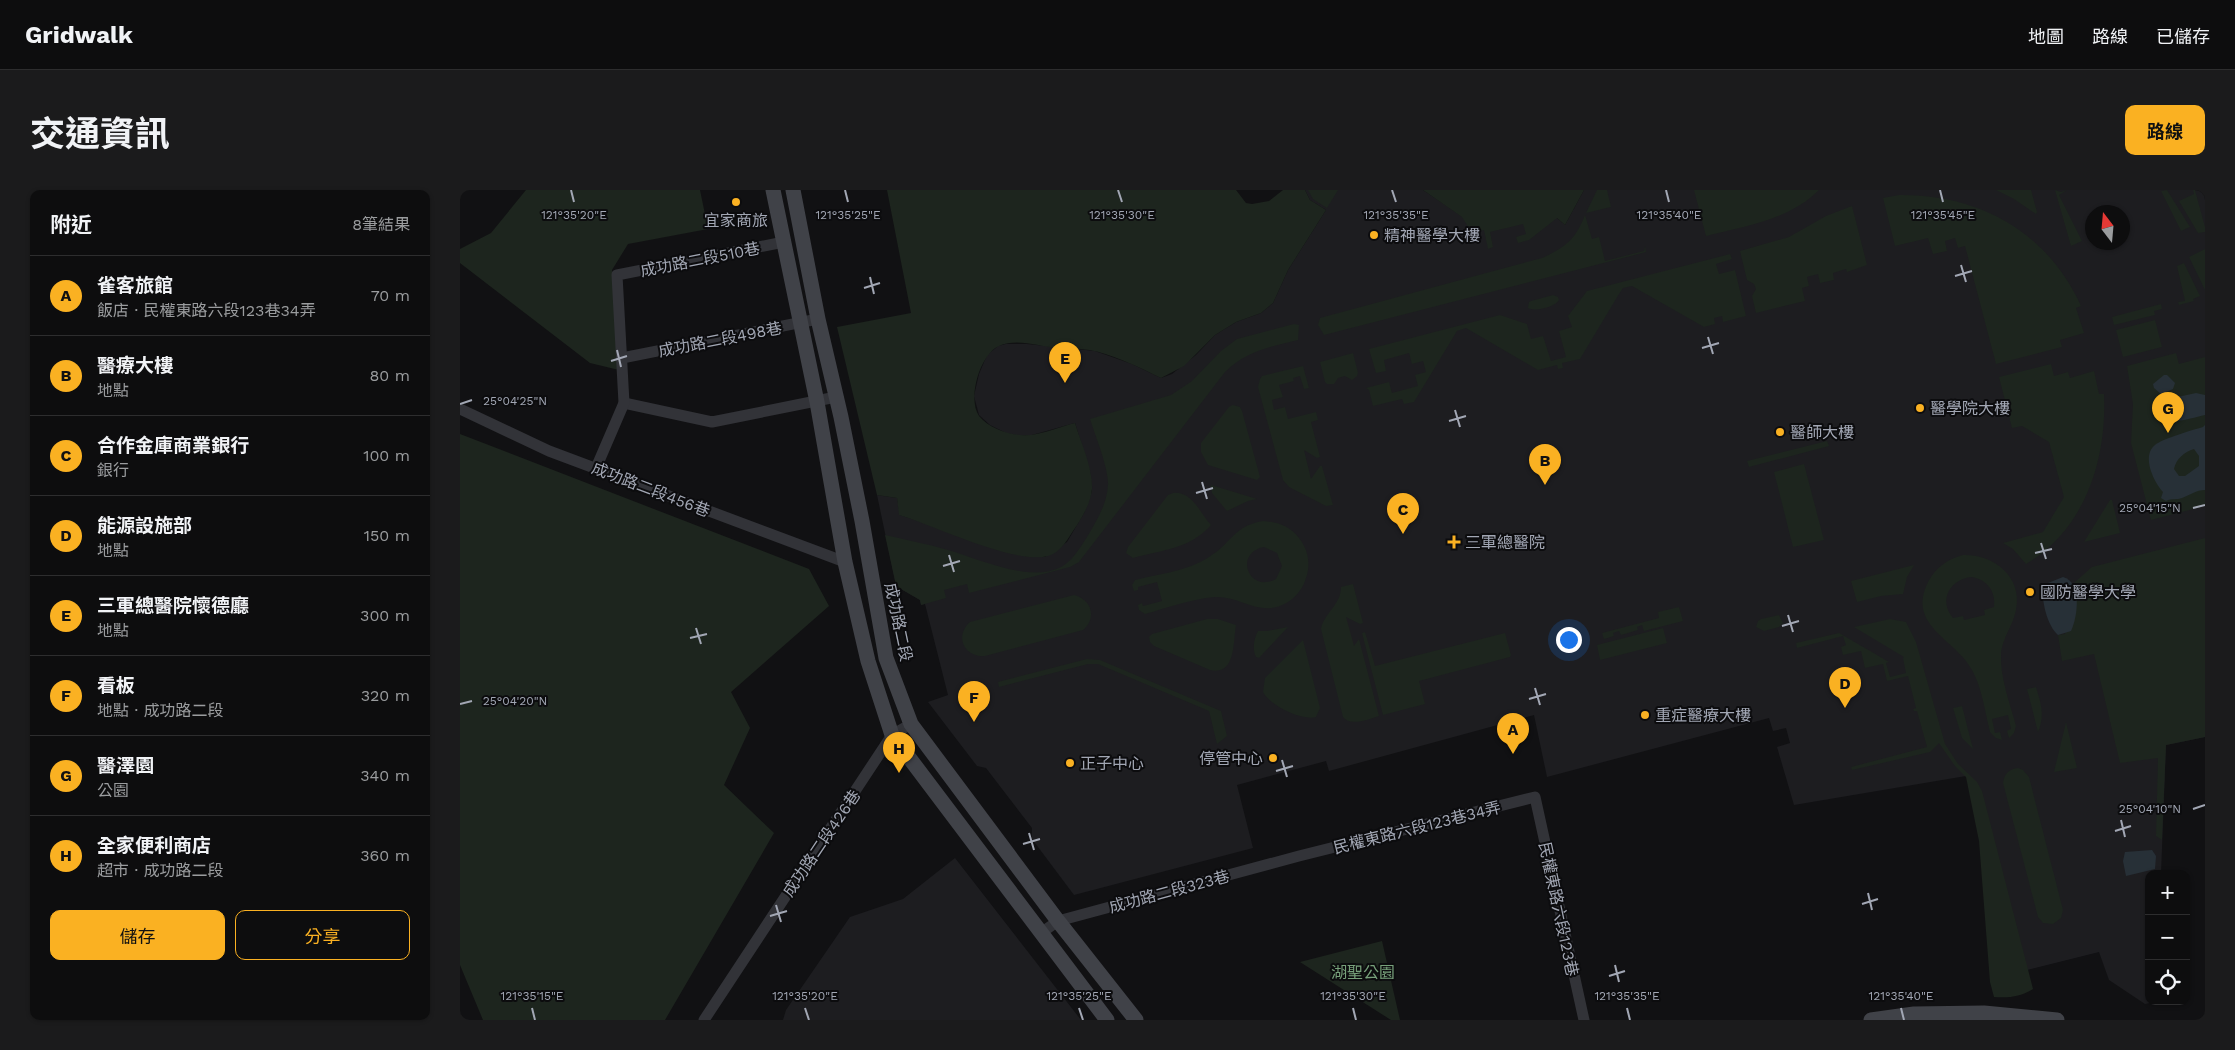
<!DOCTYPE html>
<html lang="zh-TW">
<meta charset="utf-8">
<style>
:root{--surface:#0d0d0e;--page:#1b1b1c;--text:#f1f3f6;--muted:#9a9c9e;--line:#2d2d2e;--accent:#fab122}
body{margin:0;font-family:"Work Sans","Noto Sans TC",sans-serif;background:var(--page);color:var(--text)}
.controls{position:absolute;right:15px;bottom:15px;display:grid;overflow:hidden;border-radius:10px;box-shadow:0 1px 4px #0004}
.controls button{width:45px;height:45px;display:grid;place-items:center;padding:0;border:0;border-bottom:1px solid var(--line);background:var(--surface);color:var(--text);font:25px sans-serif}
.compass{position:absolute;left:1625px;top:15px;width:45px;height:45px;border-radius:50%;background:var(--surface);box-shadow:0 1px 4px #0004;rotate:344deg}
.you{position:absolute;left:1108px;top:449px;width:18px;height:18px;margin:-12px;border:4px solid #fff;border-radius:50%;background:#1a73e8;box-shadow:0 0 0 8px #1a73e833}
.badge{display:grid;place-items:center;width:32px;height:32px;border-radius:50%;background:var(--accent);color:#111;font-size:16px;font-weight:700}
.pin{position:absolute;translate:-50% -41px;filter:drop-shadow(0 1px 2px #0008)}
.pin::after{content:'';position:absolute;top:26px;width:18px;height:15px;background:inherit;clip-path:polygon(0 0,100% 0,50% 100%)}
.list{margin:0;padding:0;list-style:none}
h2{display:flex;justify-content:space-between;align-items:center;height:65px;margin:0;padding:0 20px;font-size:21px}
h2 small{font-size:16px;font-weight:400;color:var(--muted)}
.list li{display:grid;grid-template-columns:32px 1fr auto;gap:15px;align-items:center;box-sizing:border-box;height:80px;padding:0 20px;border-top:1px solid var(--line)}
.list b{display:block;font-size:19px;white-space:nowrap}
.list p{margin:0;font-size:16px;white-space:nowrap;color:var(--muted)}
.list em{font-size:16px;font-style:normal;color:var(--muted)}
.actions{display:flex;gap:10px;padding:15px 20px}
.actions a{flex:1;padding:11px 0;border:1px solid var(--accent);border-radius:10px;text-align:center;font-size:18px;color:var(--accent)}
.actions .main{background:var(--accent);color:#111}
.icon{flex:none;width:28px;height:28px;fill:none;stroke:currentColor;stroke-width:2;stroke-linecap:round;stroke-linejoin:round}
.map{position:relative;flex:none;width:1745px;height:830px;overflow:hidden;border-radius:10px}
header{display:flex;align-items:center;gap:30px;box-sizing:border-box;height:70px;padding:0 25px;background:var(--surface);border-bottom:1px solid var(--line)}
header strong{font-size:24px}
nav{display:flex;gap:28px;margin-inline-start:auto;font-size:18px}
.intro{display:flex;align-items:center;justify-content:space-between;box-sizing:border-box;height:120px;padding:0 30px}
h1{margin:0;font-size:35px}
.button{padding:12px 22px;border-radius:10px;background:var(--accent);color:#111;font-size:18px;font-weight:700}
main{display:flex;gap:30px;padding:0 30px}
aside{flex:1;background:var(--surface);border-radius:10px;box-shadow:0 1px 4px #0004}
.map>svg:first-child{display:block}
.built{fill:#1d1d20;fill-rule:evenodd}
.green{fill:#1d251e;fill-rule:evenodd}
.water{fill:#273037;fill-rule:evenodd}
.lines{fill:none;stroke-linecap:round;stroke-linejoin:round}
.street{stroke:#323338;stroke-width:11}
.secondary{stroke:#404248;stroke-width:15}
.ticks{fill:none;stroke:#a2a7b4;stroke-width:2}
.poi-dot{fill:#fab122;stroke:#0c0c0e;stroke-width:2}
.labels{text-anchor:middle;stroke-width:4;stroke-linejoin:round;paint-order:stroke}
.poi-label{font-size:16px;fill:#a2a7b4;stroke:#0c0c0e;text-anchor:start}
.street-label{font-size:16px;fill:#a2a7b4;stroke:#0c0c0e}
.park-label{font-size:16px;fill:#77a07a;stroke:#0c0c0e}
.ticks-label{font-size:12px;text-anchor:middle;fill:#a2a7b4;stroke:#0c0c0e;stroke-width:4;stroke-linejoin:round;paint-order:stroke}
</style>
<header>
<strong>Gridwalk</strong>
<nav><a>地圖</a><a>路線</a><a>已儲存</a></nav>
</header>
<div class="intro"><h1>交通資訊</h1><a class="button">路線</a></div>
<main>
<aside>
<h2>附近<small>8筆結果</small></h2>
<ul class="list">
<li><span class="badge">A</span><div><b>雀客旅館</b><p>飯店 · 民權東路六段123巷34弄</p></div><em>70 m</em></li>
<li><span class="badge">B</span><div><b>醫療大樓</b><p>地點</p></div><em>80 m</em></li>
<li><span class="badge">C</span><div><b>合作金庫商業銀行</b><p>銀行</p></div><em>100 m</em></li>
<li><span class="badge">D</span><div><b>能源設施部</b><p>地點</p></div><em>150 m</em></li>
<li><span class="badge">E</span><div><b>三軍總醫院懷德廳</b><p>地點</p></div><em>300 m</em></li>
<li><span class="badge">F</span><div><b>看板</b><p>地點 · 成功路二段</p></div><em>320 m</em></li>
<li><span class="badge">G</span><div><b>醫澤園</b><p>公園</p></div><em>340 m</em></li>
<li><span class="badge">H</span><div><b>全家便利商店</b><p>超市 · 成功路二段</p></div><em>360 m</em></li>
</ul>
<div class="actions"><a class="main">儲存</a><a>分享</a></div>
</aside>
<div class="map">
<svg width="1745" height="830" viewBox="0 0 1745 830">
<rect width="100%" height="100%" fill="#111113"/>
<!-- built -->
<g class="built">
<path d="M845 0H963L1003 27 1080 13 1105 35 1124 0H1745V547L1706 555 1701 684H1689V811L1696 812 1685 814 1649 790 1639 762 1567 780 1522 655 1512 593 1506 586 1334 615 1317 557 1330 553 1326 538 1313 541 1309 528 1087 587 1074 525 869 581 866 571 777 595 793 658 614 705 572 649V638L526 578 517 576 468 512 488 505 465 414 461 415 460 410 441 399 437 400 417 305 437 308 440 325 564 366 585 367 607 352 624 323 632 301 630 282 615 233 572 245 560 246 546 243 530 235 519 225 514 206 519 184 527 165 538 156 546 154H567L635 161 672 174 701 188 712 184 736 165 755 145 776 132 801 123 813 113 828 80 866 20 850 10ZM1632 22H1662V52H1632Z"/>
<polygon points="495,668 621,830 323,830 326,820 390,727 443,709"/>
</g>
<!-- green -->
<g class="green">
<polygon points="66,0 240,0 248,39 168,54 152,80 159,180 130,173 0,73 0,59 31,43"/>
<path d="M427 0H776L786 13 792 14 809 11 823 0H845L850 10 866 20 828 80 813 113 801 123 776 132 755 145 724 176 701 188C683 179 654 165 634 161 622 158 609 159 596 158 578 156 557 148 539 156 520 164 507 209 519 226 528 237 546 244 560 245 578 247 598 237 615 233 621 253 633 278 632 299 631 313 621 330 613 341 608 349 602 359 593 364 565 380 471 334 439 325L437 308 417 305 377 137 451 123Z"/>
<polygon points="848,0 878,0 867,18 853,9"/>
<polygon points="963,0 1124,0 1105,35 1097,28 1069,50 1058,53 1056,47 1066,44 1063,34 1030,42 1033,57 1028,59 1024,40 1012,43 1002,27"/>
<polygon points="1137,0 1147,0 1151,17 1126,23"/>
<path d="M1234 0H1359C1329 30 1286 36 1246 46Z"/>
<polygon points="1536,0 1571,0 1577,22 1576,24 1554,9"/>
<polygon points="1595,0 1601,2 1607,0 1599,5 1622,51 1611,56"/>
<polygon points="1707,0 1730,37 1721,41 1701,1"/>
<polygon points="1733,0 1735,0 1745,37 1745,42 1738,43 1719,11 1734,4"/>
<path d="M1439 5C1518 4 1587 41 1621 116L1616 118 1624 143 1600 150 1602 157 1536 174 1505 56 1498 58 1495 48 1485 51 1487 61 1473 64 1468 48 1435 56 1423 8Z"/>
<polygon points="1392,16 1407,75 1387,82 1386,79 1373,83 1374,90 1360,93 1358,84 1347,87 1349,96 1342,98 1345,111 1296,123 1292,106 1296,99 1294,94 1287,90 1280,61 1329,47 1366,26"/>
<path d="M1125 25 1132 49 1139 47 1145 71 1184 61 1185 56 1186 62 864 145 858 135 860 128 1082 68C1106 57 1115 50 1125 25Z"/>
<polygon points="1745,59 1745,100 1729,67"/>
<polygon points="1270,64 1272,69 1256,74 1259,84 1275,80 1286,126 1263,132 1262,126 1254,128 1255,134 1244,137 1172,96 1163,98 1159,104 1120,169 1102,173 1103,178 1098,179 1097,175 1078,180 1006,138 997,141 954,212 944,214 942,209 913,216 909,200 906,198 929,192 932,203 958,196 955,185 966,182 963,171 952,174 949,163 924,170 926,181 916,183 909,159 1040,125 1067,134 1071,149 1083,146 1091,171 1106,167 1099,141 1112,137 1108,126 1127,101"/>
<polygon points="1724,73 1740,106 1733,109 1734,111 1719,115 1718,112 1725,111 1717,76"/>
<path d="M1093 105 1098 107 1099 110C1095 117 1075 122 1068 118L1069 112 1071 111Z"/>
<polygon points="1701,114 1702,119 1694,121 1695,125 1654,135 1652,127"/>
<polygon points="1695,130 1702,157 1663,167 1656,140"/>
<path d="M834 134 839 135 838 150C810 157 786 161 765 182L619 372 610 377 509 403 507 394 484 400 486 408 461 415 460 410 441 399 437 400 425 345C446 350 468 354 488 360 519 369 568 392 599 378 611 373 620 358 627 347 636 332 647 314 648 295 649 279 635 245 630 229L711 205 732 191 761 161 777 149Z"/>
<polygon points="893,163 898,183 897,186 892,190 885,186 878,188 874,194 867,194 865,192 860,172"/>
<polygon points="1716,163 1719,174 1745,167 1745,316 1691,330 1671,253 1673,214 1667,176"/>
<path d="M1591 174 1594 186 1608 182 1610 188 1634 181 1639 204H1644C1647 268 1626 339 1566 374L1553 359 1543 353 1583 342 1604 307 1589 252 1562 236 1552 238 1539 187Z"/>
<polygon points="843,176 849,198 844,199 840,186 833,188 834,191 819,195 823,207 812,210 814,220 825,217 828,229 856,222 858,230 851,232 860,267 857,268 844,260 851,289 860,276 862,276 873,315 866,316 829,297 823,290 798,197 800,189 802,186"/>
<polygon points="773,215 780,217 782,221 800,287 797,290 748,275 741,262 741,253 769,217"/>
<polygon points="0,244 349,379 369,416 271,502 290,538 264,595 314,643 205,830 23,830 0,775"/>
<polygon points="1367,251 1369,256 1289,277 1287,271"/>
<polygon points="1344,274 1364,350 1333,357 1314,282"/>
<polygon points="751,295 797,309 788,311 767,321 752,303"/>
<path d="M713 303C732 301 740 323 751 335 730 359 702 360 673 368L666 363 668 357 708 305Z"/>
<polygon points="1650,310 1652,310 1660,343 1624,352"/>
<path d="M803 331C818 332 830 336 839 348 848 359 851 374 846 388 843 398 837 406 828 412 800 429 783 406 755 407 731 409 707 418 685 424L679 420 678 415 682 413 683 416 702 411 697 392 678 397V400L674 401 672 395 675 390C699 384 728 381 749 367 772 353 773 336 803 331ZM804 357 817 363 822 376 816 389C789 404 773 363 804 357Z"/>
<polygon points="1745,348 1745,547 1706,555 1702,650 1696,646 1698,568 1660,573 1634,464 1602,471 1598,445 1605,444 1616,404 1614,393 1632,377"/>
<path d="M1503 365C1534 364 1563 387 1556 420 1553 436 1542 448 1541 464 1540 488 1550 513 1556 536L1554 543 1549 548 1547 541 1551 539 1548 525 1532 529 1535 543 1540 542 1542 550 1536 548 1530 542C1525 522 1522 498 1512 480 1496 449 1446 436 1468 392 1476 377 1488 369 1503 365ZM1512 387C1527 390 1536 401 1534 417L1524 420 1525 425 1504 430 1503 426 1493 428C1478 410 1490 389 1512 387Z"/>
<polygon points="1454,375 1447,387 1443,404 1421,406 1397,412 1391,391"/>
<path d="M893 394 903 433 900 434 886 427 894 456 899 449 919 526C909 529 891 537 883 527L861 439C864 423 881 415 881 397Z"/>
<path d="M614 405C632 410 637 428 623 440L525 466C504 468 494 446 510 432Z"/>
<polygon points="1219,417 1223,431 1184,441 1182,435 1177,437 1178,440 1161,445 1159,441 1153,443 1154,446 1144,449 1142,443 1199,428 1198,422"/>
<polygon points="1319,425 1323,433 1319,437 1304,441 1296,437 1298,431 1301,429"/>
<path d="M747 429H758L776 435C773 452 776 486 750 480L694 456 690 452 689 447 692 444Z"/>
<path d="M1430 429 1446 432 1456 452 1485 554 1498 574 1517 592 1522 601 1573 799C1560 807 1549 808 1534 807L1530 792 1519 651 1506 587 1495 576 1479 553 1470 562 1392 580 1391 577 1467 557 1457 521H1454L1453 519 1456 518 1448 486 1427 491 1423 474 1405 478 1401 461 1383 465 1381 457 1386 455 1383 446 1337 458 1336 453 1379 443 1429 472 1426 473 1430 487 1446 483 1443 468 1444 467 1394 437Z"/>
<path d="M828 437 799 468 796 467C792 459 794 448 798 441H807Z"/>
<polygon points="1203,438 1207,453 1140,470 1137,455"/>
<polygon points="905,442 915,476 1045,443 1051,465 1050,467 959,491 965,514 923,525 902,443"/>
<path d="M843 450 860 518 856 527C842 531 809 515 803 502L805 488Z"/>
<polygon points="627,469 640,470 761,521 767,546 757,554 749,521 638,474 628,474 539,497 538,492"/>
<path d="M1576 497C1581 513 1585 526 1578 542L1567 499Z"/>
<polygon points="1502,516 1513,559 1502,548 1493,518"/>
<polygon points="1606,532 1617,578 1594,582"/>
<path d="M1558 578 1563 580 1569 587 1603 720 1601 728 1593 734 1583 733 1578 727 1543 593C1544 584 1549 579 1558 578Z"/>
<polygon points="922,751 940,830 931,830 840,772"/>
</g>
<!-- water -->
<g class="water">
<polygon points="1704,185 1707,185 1715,193 1713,199 1701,204 1694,198 1693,194"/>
<path d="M1736 203 1745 205V225C1730 228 1710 237 1698 224V216L1704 210Z"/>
<path d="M1745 235V300C1736 300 1730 305 1722 308 1717 310 1712 308 1706 311L1701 308 1703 302C1694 292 1681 266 1695 255 1702 249 1732 240 1743 237ZM1734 259 1739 266V276L1725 286H1719L1714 279C1716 269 1724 262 1734 259Z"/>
<path d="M1603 387C1622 392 1618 426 1611 441L1598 445C1587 436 1581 409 1583 395Z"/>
<polygon points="1692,660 1696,666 1695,679 1666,686 1663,671 1665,662"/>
</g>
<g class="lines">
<!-- street -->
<g class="street">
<polyline points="162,168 358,129"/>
<polyline points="164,213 252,232 376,207"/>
<polyline points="0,219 89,261 385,372"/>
<polyline points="136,278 164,213 157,85 324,52"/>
<polyline points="581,743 598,731 839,666 1075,607 1124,830"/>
<polyline points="244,830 432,545 451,534"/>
</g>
<!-- secondary -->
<g class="secondary">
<polyline points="313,0 357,212 385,372 408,471 432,545 647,830"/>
<polyline points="333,0 358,129 381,227 402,331 426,468 451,534 598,731 676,830"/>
<polyline points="1411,830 1454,824 1524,823 1597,830"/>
</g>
</g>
<!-- ticks -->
<path class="ticks" d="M111 0 114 12M385 0 388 12M658 0 662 12M932 0 936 12M1206 0 1209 12M1480 0 1483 12M1501 75 1506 92M1495 86 1512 81M410 87 414 104M404 98 420 93M1248 147 1253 164M1242 158 1259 153M157 160 161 177M151 171 167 166M0 214 12 210M995 220 1000 237M989 231 1006 226M742 292 747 309M736 303 753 298M1733 318 1745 315M1581 353 1586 369M1575 363 1592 359M489 365 494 382M483 376 500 371M1328 425 1333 442M1322 436 1339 431M236 438 241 454M230 448 247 444M1075 498 1080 515M1069 509 1086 504M0 514 12 511M822 570 827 587M816 581 833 576M1733 619 1745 615M1661 630 1665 647M1655 641 1671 636M569 643 574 660M563 654 580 649M1408 703 1412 720M1402 714 1418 709M316 715 321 732M310 726 327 721M1155 775 1159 792M1149 786 1165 781M72 818 75 830M345 818 349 830M619 818 623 830M893 818 896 830M1167 818 1170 830M1441 818 1444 830"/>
<!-- markers -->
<g class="poi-dot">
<circle cx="276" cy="12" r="5"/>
<circle cx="914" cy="45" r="5"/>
<circle cx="1460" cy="218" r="5"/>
<circle cx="1320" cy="242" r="5"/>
<path d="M991.5 344.5h5v5h5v5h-5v5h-5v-5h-5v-5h5z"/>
<circle cx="1570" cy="402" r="5"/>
<circle cx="1185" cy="525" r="5"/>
<circle cx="813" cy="568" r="5"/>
<circle cx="610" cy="573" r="5"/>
</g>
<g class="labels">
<!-- poi labels -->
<g class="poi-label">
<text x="276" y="36" text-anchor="middle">宜家商旅</text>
<text x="924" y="51">精神醫學大樓</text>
<text x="1470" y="224">醫學院大樓</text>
<text x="1330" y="248">醫師大樓</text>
<text x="1005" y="358">三軍總醫院</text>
<text x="1580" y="408">國防醫學大學</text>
<text x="1195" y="531">重症醫療大樓</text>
<text x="803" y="574" text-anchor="end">停管中心</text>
<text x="620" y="579">正子中心</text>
</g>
<!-- street labels -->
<g class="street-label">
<text transform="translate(240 69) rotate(-11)" y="6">成功路二段510巷</text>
<text transform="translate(260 149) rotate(-11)" y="6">成功路二段498巷</text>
<text transform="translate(191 299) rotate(21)" y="6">成功路二段456巷</text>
<text transform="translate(439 432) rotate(78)" y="6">成功路二段</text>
<text transform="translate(957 637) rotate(-14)" y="6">民權東路六段123巷34弄</text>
<text transform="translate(361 653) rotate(-56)" y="6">成功路二段426巷</text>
<text transform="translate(709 701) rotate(-15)" y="6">成功路二段323巷</text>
<text transform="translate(1099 719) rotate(78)" y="6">民權東路六段123巷</text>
</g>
<!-- park labels -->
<g class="park-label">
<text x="903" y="788">湖聖公園</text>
</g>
</g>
<g class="ticks-label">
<text x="114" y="29">121°35'20"E</text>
<text x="388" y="29">121°35'25"E</text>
<text x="662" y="29">121°35'30"E</text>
<text x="936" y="29">121°35'35"E</text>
<text x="1209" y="29">121°35'40"E</text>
<text x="1483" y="29">121°35'45"E</text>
<text x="55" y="215">25°04'25"N</text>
<text x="1690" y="322">25°04'15"N</text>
<text x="55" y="515">25°04'20"N</text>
<text x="1690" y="623">25°04'10"N</text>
<text x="72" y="810">121°35'15"E</text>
<text x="345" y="810">121°35'20"E</text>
<text x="619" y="810">121°35'25"E</text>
<text x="893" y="810">121°35'30"E</text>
<text x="1167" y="810">121°35'35"E</text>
<text x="1441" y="810">121°35'40"E</text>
</g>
</svg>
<div class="controls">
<button>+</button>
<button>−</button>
<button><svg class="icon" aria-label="locate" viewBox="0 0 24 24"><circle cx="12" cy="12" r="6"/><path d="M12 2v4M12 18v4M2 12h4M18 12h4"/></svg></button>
</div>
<svg class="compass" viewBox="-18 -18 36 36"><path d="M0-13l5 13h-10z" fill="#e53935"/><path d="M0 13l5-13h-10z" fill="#9a9c9e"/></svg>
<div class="you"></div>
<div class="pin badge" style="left:1053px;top:564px">A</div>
<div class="pin badge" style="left:1085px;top:295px">B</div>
<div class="pin badge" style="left:943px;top:344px">C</div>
<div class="pin badge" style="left:1385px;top:518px">D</div>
<div class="pin badge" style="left:605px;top:193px">E</div>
<div class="pin badge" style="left:514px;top:532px">F</div>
<div class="pin badge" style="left:1708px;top:243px">G</div>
<div class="pin badge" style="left:439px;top:583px">H</div>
</div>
</main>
